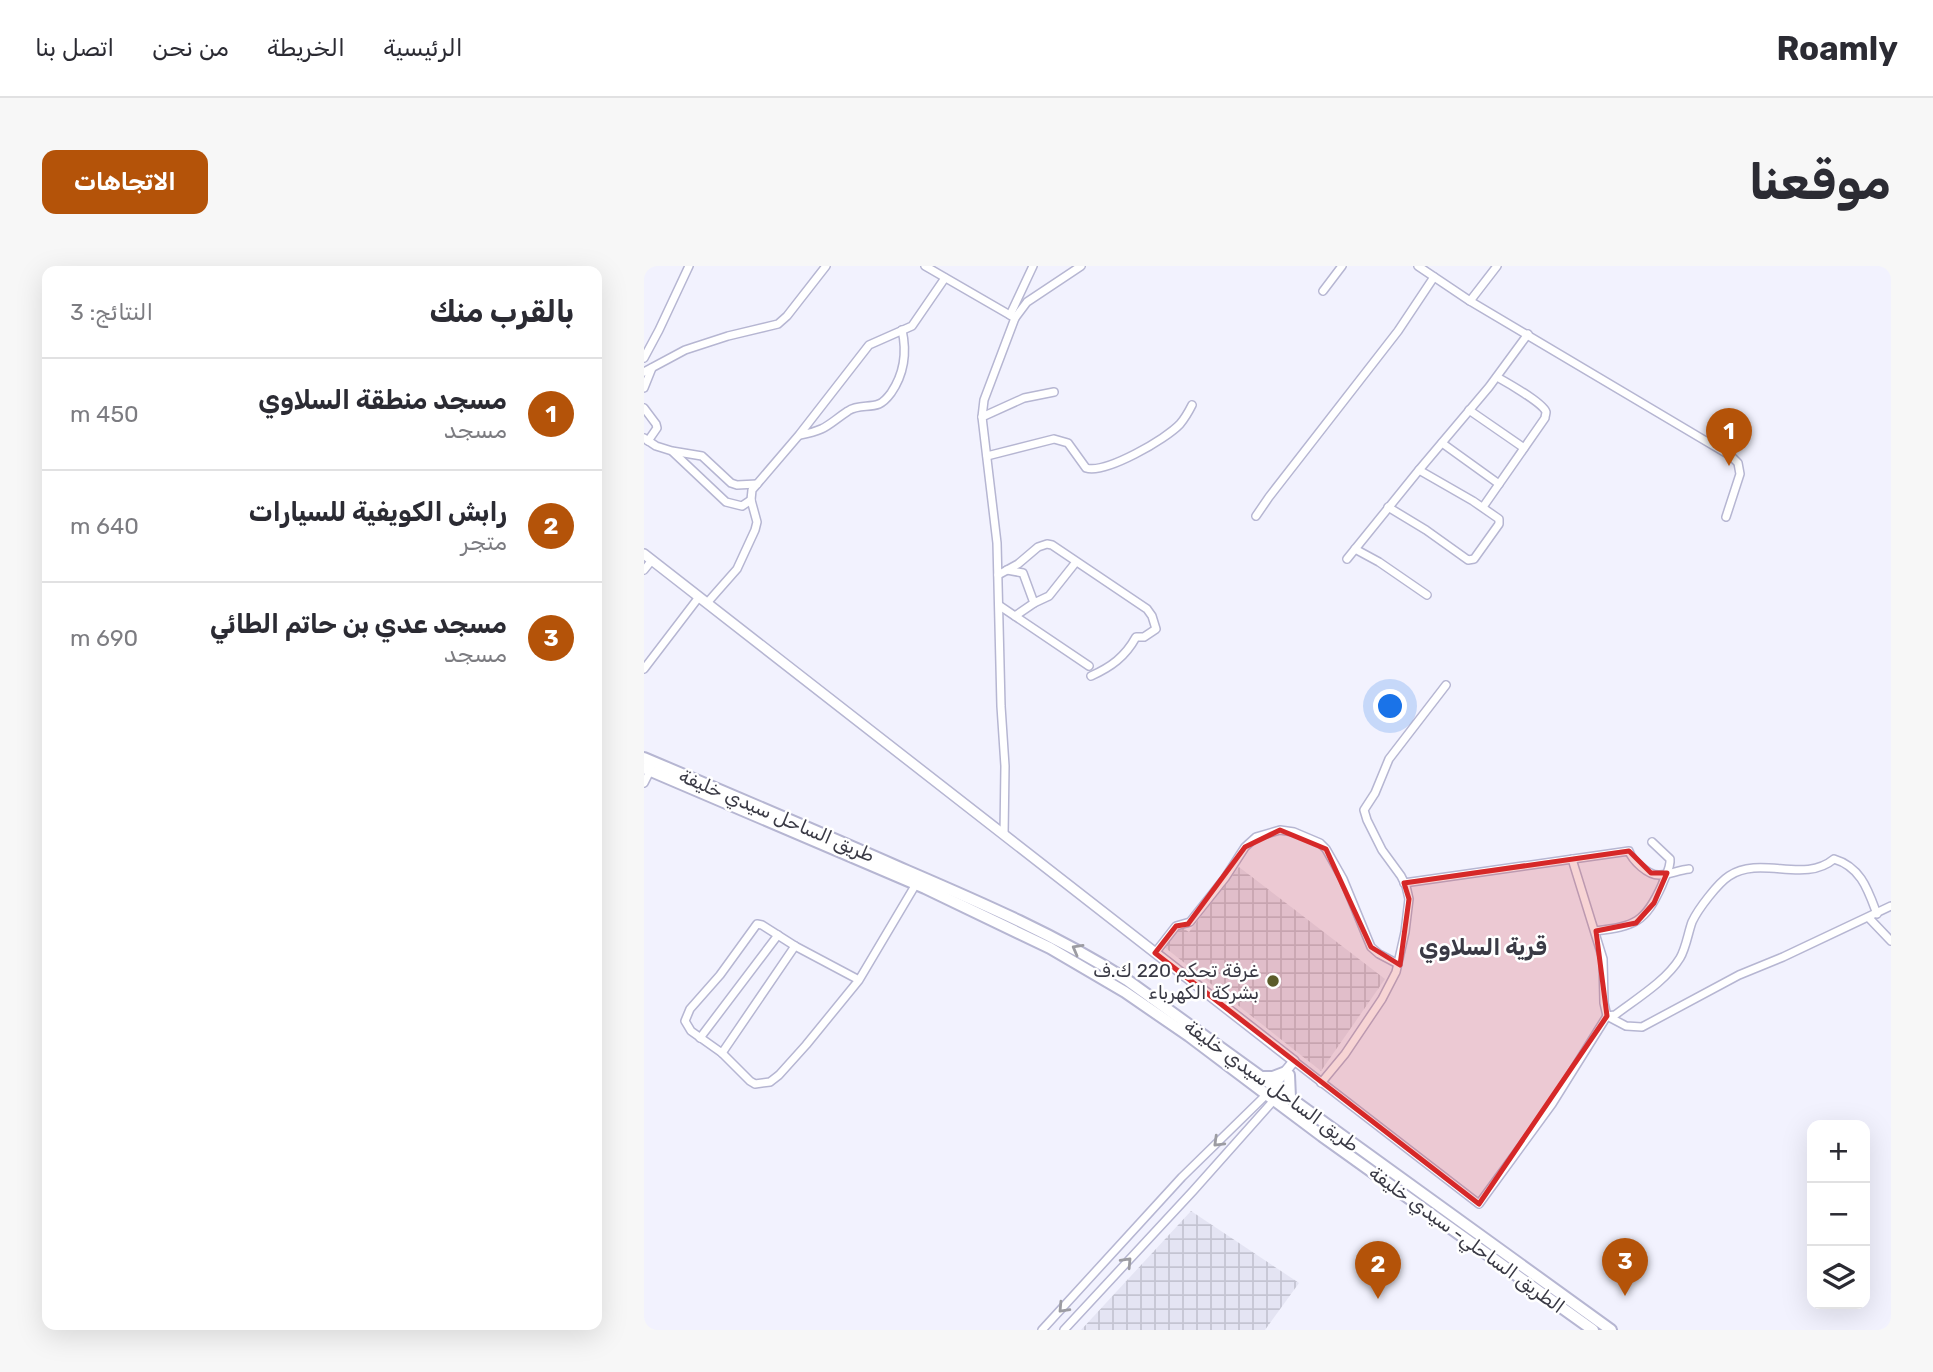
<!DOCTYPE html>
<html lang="ar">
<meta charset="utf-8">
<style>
:root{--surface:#fff;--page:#f7f7f7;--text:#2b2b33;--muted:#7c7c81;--line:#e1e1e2;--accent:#b45309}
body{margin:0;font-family:Rubik,"Noto Sans Arabic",sans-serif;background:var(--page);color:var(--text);direction:rtl}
.controls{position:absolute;right:21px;bottom:21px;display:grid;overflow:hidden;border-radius:14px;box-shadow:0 7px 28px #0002}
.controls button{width:63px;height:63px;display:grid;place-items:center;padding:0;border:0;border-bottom:2px solid var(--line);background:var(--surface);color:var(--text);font:35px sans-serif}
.you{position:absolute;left:747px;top:441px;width:24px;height:24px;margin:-18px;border:5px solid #fff;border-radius:50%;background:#1a73e8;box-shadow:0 0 0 10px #1a73e833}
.badge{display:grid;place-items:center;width:46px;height:46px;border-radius:50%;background:var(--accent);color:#fff;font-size:23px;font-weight:700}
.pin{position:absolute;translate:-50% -58px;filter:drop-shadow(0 2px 4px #0008)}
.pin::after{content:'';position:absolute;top:37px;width:24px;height:21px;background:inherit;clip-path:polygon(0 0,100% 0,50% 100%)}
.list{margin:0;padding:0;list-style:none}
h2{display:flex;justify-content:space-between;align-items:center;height:91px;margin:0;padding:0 28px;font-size:30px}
h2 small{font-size:23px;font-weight:400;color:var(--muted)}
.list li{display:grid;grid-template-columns:46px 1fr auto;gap:21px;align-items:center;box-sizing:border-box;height:112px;padding:0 28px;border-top:2px solid var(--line)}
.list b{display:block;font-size:26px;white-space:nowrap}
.list p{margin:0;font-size:23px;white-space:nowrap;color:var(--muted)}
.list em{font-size:23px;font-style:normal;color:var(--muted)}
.icon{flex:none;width:38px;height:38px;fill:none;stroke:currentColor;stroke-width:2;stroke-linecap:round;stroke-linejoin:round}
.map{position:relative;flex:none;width:1247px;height:1064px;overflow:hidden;direction:ltr;border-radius:14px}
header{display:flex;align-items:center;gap:42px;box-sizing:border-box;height:98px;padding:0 35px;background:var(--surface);border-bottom:2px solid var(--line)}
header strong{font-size:33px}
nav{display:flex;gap:38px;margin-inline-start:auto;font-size:24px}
.intro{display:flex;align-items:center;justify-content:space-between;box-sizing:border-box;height:168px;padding:0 42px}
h1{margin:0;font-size:49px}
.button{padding:18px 32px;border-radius:14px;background:var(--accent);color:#fff;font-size:24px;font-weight:700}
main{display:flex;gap:42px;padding:0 42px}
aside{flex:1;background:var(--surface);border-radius:14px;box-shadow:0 7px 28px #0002}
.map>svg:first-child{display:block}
.industrial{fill:url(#industrial-grid)}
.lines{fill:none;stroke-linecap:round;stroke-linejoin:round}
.minor-casing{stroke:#b6b6d2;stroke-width:10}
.tertiary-casing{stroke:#b6b6d2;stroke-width:12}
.trunk-casing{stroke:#b6b6d2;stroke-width:14}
.minor{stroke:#fff;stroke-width:7}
.tertiary{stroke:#fff;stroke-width:9}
.trunk{stroke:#fff;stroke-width:10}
.oneway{stroke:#9c9ca2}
.marked{fill:#d62828;fill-opacity:0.2;stroke:#d62828;stroke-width:5;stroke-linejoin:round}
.poi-dot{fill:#5b5c2a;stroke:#fff;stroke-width:2.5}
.labels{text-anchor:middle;stroke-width:5;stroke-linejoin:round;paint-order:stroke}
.street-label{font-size:19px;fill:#3a3a45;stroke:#fff}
.poi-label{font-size:19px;fill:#3a3a45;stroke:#fff;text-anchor:end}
.quarter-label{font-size:23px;font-weight:bold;fill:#3a3a45;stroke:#fff}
</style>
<header>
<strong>Roamly</strong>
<nav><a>الرئيسية</a><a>الخريطة</a><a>من نحن</a><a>اتصل بنا</a></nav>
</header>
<div class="intro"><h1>موقعنا</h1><a class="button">الاتجاهات</a></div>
<main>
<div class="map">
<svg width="1247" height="1064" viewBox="0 0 1247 1064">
<defs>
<pattern id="industrial-grid" width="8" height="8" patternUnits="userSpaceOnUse" patternTransform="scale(1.75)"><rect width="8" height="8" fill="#e4e4f3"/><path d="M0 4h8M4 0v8" fill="none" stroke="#c4c4d2"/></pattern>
</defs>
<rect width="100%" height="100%" fill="#f2f2fe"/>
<!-- industrial -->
<g class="industrial">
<polygon points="595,601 741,713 677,805 519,680 534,659 545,666"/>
<polygon points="547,945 655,1017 621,1064 437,1064"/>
</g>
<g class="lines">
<!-- minor casing -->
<g class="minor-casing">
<g id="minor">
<polyline points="281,0 371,52"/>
<polyline points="774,0 826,35 1087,190 1094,197 1096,208 1082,251"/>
<polyline points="679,25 698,0"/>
<polyline points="826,35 853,0"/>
<polyline points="366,49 389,0"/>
<polyline points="0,92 15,64 45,0"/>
<polyline points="0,106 41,84 84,70 134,58 143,50 182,0"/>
<polyline points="0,122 8,102"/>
<polyline points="0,142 12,158 13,162 4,175"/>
<polyline points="825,144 880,182"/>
<polyline points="338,151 380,132 410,126"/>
<path d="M156 169C183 164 183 159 204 145 214 138 225 142 235 138 240 136 244 131 247 127 260 108 263 86 258 64"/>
<polyline points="0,172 12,180 28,185 58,190 87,217 93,219 113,218"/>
<polyline points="798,177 855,218"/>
<polyline points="29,186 82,236 98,240 107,234"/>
<path d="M343 190 410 173 424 177 442 202C462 208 522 173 536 158 541 152 545 145 548 139"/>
<polyline points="744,241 782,264 824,294 830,293 855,258 855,253 829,235 775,204"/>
<path d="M839 241 901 152C901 150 902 148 902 146 899 137 862 116 853 111"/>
<polyline points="612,250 625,231 754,65 790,11"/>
<polyline points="711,283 735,296 783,329"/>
<polyline points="703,293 775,204 845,121 884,68"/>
<polyline points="0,304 8,294"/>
<polyline points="363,304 379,307 390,337 371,350"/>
<path d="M354 309 374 298 394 281 403 278 408 279 503 343 508 350 512 363 500 371H492C481 391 467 401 447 410"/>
<polyline points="63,337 93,303 111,264 113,256 107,234 108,224 155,169 225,79 268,60 301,12"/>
<polyline points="390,337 405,330 432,296"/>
<polyline points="356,340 445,400"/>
<polyline points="0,403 55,331"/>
<polyline points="0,517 6,505"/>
<polyline points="360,569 361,500 357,440 353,277 338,151 340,134 371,52 383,36 437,0"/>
<polyline points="928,593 959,693 960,737 963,750 982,760 998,761 1095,709 1139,691 1247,640"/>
<path d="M760 617 985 585C988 594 1004 610 1016 609 1024 609 1035 604 1045 603"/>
<polyline points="1225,652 1247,675"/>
<path d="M951 665C991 660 1001 657 1018 619 1021 610 1027 602 1026 593L1008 576"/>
<polyline points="511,687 532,660 546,656 581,612 601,581 612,571 636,564 650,566 676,577 682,583 699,613 727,681 735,688 754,698"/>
<polyline points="215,714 151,680 118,659 113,658 76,709 46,743 41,755 47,765 78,787 106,815 111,818 126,816 135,809 162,779 215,714 272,618"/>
<polyline points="56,772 134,669"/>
<polyline points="78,787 151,680"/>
<path d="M650 795 835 938 908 838 963 750 971 749C992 733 1022 715 1036 692 1042 682 1044 667 1048 656 1054 643 1074 617 1085 610 1117 589 1160 618 1190 593 1217 601 1224 624 1233 648"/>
<polyline points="677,817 701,788 738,733 752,706 761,666 765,633 762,620 757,610 738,584 723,554 720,544 731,527 745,493 802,419"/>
<polyline points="398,1064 538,911 623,828"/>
<polyline points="420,1064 549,925 630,834"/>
</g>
</g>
<!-- tertiary casing -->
<g class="tertiary-casing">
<polyline id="tertiary" points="0,288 650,795 626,824"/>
</g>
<!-- trunk casing -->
<g class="trunk-casing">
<g id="trunk">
<path d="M0 492C85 528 170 564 254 601 333 635 411 668 483 714L967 1064"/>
<polyline points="0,502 281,622 406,682 481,726 545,770 678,870 949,1064"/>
<polyline points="645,809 646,832"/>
<polyline points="618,811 629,811 642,806"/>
</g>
</g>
<!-- minor -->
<use href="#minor" class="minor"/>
<!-- tertiary -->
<use href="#tertiary" class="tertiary"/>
<!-- trunk -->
<use href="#trunk" class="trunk"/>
</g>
<!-- one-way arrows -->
<defs><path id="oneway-chevron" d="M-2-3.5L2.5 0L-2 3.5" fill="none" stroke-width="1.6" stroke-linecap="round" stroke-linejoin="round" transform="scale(1.75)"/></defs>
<g class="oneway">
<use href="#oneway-chevron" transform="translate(433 683) rotate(-151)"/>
<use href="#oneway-chevron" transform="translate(574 876) rotate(136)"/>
<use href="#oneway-chevron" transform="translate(483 996) rotate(-47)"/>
<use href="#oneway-chevron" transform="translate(419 1042) rotate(133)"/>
</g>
<!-- marked area -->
<path class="marked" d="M636 564 682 583 727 681 756 699 765 633 760 617 985 585 1007 607H1023L1010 637 992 657 952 665 963 750 835 938 511 687 532 660 544 658 601 581Z"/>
<!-- markers -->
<circle class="poi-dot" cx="629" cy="715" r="7"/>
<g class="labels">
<!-- street labels -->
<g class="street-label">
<text transform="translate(133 549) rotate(23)" y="7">طريق الساحل سيدي خليفة</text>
<text transform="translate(628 819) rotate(36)" y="7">طريق الساحل سيدي خليفة</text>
<text transform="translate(823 973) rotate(36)" y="7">الطريق الساحلي- سيدي خليفة</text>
</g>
<!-- poi labels -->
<g class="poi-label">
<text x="615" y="711">غرفة تحكم 220 ك.ف<tspan x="615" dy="22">بشركة الكهرباء</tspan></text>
</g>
<!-- quarter labels -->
<g class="quarter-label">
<text x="839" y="689">قرية السلاوي</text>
</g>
</g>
</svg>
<div class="controls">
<button>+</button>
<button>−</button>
<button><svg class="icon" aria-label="layers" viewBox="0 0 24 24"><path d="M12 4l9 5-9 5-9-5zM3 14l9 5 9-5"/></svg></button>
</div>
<div class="you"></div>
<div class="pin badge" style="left:1085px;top:200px">1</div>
<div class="pin badge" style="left:734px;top:1033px">2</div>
<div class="pin badge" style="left:981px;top:1030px">3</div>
</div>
<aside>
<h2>بالقرب منك<small>النتائج: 3</small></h2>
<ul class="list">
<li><span class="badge">1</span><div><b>مسجد منطقة السلاوي</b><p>مسجد</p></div><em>450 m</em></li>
<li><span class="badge">2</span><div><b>رابش الكويفية للسيارات</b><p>متجر</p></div><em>640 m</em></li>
<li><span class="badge">3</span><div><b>مسجد عدي بن حاتم الطائي</b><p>مسجد</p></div><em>690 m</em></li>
</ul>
</aside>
</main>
